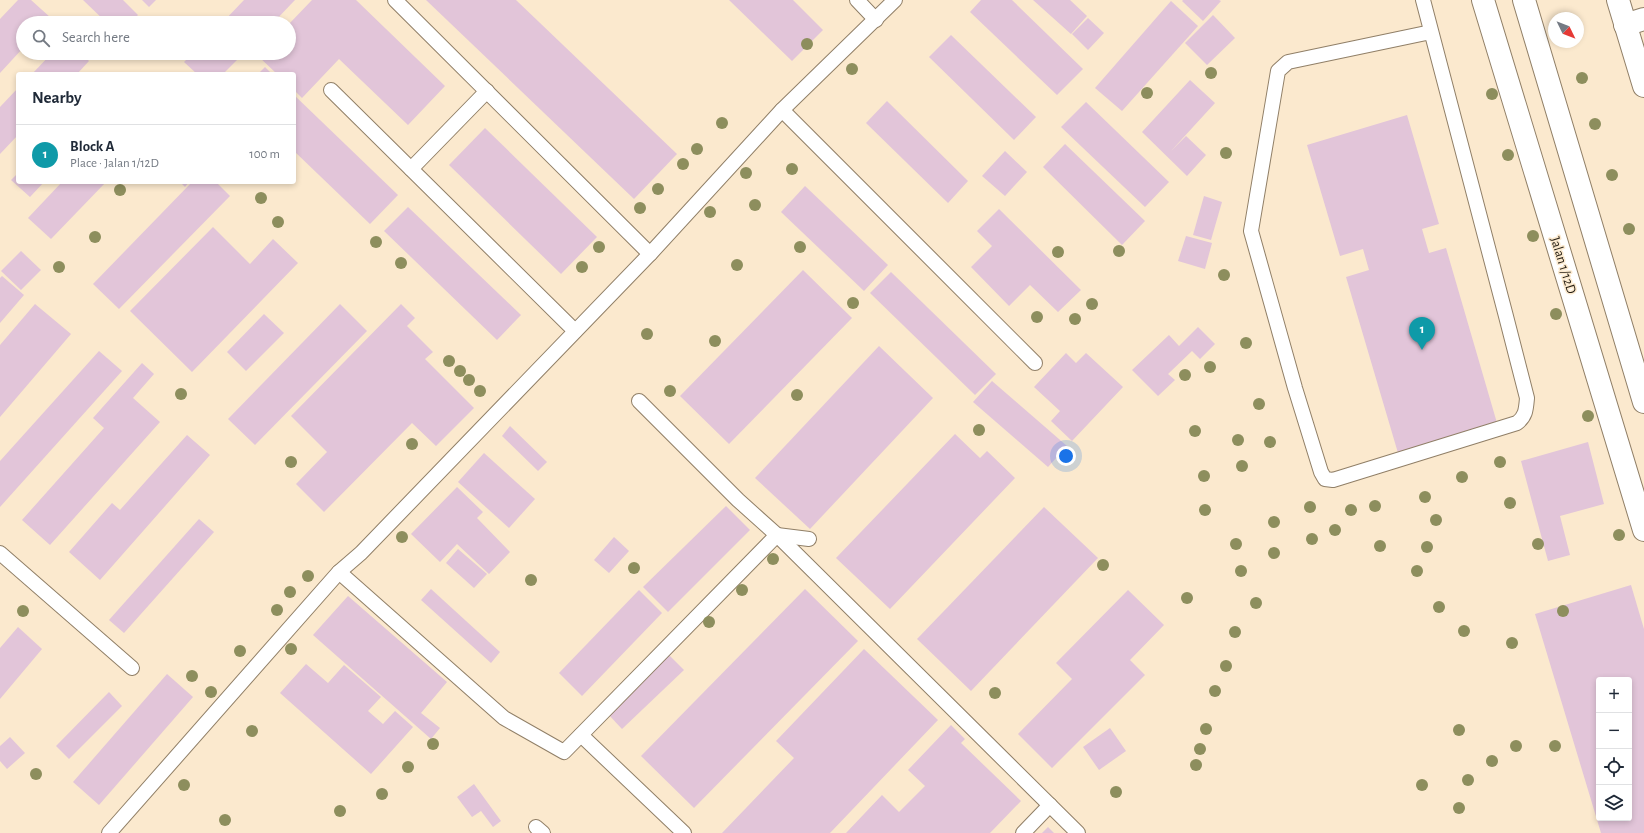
<!DOCTYPE html>
<meta charset="utf-8">
<style>
:root{--surface:#fff;--page:#f6f6f7;--text:#1f2937;--muted:#747a83;--line:#e0e1e3;--accent:#111827}
body{margin:0;font-family:"Alegreya Sans",sans-serif;background:var(--page);color:var(--text)}
.controls{position:absolute;right:12px;bottom:12px;display:grid;overflow:hidden;border-radius:4px;box-shadow:0 2px 6px #0003}
.controls button{width:36px;height:36px;display:grid;place-items:center;padding:0;border:0;border-bottom:1px solid var(--line);background:var(--surface);color:var(--text);font:20px sans-serif}
.compass{position:absolute;left:1548px;top:12px;width:36px;height:36px;border-radius:50%;background:var(--surface);box-shadow:0 2px 6px #0003;rotate:133deg}
.you{position:absolute;left:1066px;top:456px;width:14px;height:14px;margin:-10px;border:3px solid #fff;border-radius:50%;background:#1a73e8;box-shadow:0 0 0 6px #1a73e833}
.badge{display:grid;place-items:center;width:26px;height:26px;border-radius:50%;background:var(--accent);color:#fff;font-size:13px;font-weight:700}
.pin{position:absolute;translate:-50% -33px;filter:drop-shadow(0 1px 2px #0008)}
.pin::after{content:'';position:absolute;top:21px;width:14px;height:12px;background:inherit;clip-path:polygon(0 0,100% 0,50% 100%)}
.list{margin:0;padding:0;list-style:none}
h2{display:flex;justify-content:space-between;align-items:center;height:52px;margin:0;padding:0 16px;font-size:17px}
h2 small{font-size:13px;font-weight:400;color:var(--muted)}
.list li{display:grid;grid-template-columns:26px 1fr auto;gap:12px;align-items:center;box-sizing:border-box;height:60px;padding:0 16px;border-top:1px solid var(--line)}
.list b{display:block;font-size:15px;white-space:nowrap}
.list p{margin:0;font-size:13px;white-space:nowrap;color:var(--muted)}
.list em{font-size:13px;font-style:normal;color:var(--muted)}
.icon{flex:none;width:22px;height:22px;fill:none;stroke:currentColor;stroke-width:2;stroke-linecap:round;stroke-linejoin:round}
.map{position:relative;flex:none;width:1644px;height:833px;overflow:hidden}
.search{position:absolute;background:var(--surface);box-shadow:0 2px 6px #0003;left:16px;top:16px;width:280px;height:44px;display:flex;align-items:center;gap:10px;box-sizing:border-box;padding:0 14px;border-radius:22px;color:var(--muted);font-size:15px}
.panel{position:absolute;background:var(--surface);box-shadow:0 2px 6px #0003;left:16px;top:72px;width:280px;height:112px;border-radius:4px}
.map>svg:first-child{display:block}
.building{fill:#e2c5d9;fill-rule:evenodd}
.lines{fill:none;stroke-linecap:round;stroke-linejoin:round}
.service-casing{stroke:#907f67;stroke-width:16}
.minor-casing{stroke:#907f67;stroke-width:24}
.service{stroke:#fff;stroke-width:14}
.minor{stroke:#fff;stroke-width:22}
.tree{fill:#8d8e5d}
.labels{text-anchor:middle;stroke-width:3;stroke-linejoin:round;paint-order:stroke}
.street-label{font-size:14px;fill:#231c12;stroke:#fbe9ce}
</style>
<div class="map">
<svg width="1644" height="833" viewBox="0 0 1644 833">
<rect width="100%" height="100%" fill="#fbe9ce"/>
<!-- building -->
<g class="building">
<polygon points="18,0 31,0 51,18 46,23 23,23 23,48 0,73 0,19"/>
<polygon points="83,0 123,0 138,15 130,23 107,23"/>
<polygon points="142,0 156,0 149,7"/>
<polygon points="244,0 295,0 273,23 222,23"/>
<polygon points="312,0 356,0 445,86 408,125 339,59 302,98 294,90 294,74 277,74 258,56 261,53 289,53 289,24"/>
<polygon points="426,0 516,0 677,154 634,199"/>
<polygon points="729,0 793,0 823,30 792,61"/>
<polygon points="981,0 1012,0 1083,69 1057,95 970,12"/>
<polygon points="1033,0 1070,0 1087,16 1071,34"/>
<polygon points="1183,0 1219,0 1221,1 1203,21 1182,1"/>
<polygon points="1171,1 1198,26 1122,111 1095,88"/>
<polygon points="1213,15 1235,38 1207,65 1185,43"/>
<polygon points="1088,18 1104,33 1088,50 1072,34"/>
<polygon points="951,35 1036,117 1014,140 929,57"/>
<polygon points="52,53 81,53 89,61 77,74 32,74"/>
<polygon points="193,53 244,53 223,74 197,74 184,62"/>
<polygon points="265,67 272,74 258,74"/>
<polygon points="1190,80 1215,103 1171,151 1186,136 1206,155 1187,176 1142,132"/>
<polygon points="18,88 18,135 0,154 0,107"/>
<polygon points="294,95 398,195 370,224 294,151"/>
<polygon points="887,101 968,181 948,203 866,123"/>
<polygon points="1086,102 1169,182 1145,207 1061,127"/>
<polygon points="1407,115 1439,224 1422,229 1429,253 1446,248 1497,423 1398,453 1346,277 1369,270 1363,249 1340,256 1307,145"/>
<polygon points="485,128 597,237 561,274 449,165"/>
<polygon points="1065,144 1145,221 1122,245 1043,167"/>
<polygon points="1005,151 1027,172 1005,196 982,176"/>
<polygon points="18,173 18,182 44,182 30,197 11,180"/>
<polygon points="62,182 106,182 51,239 28,218"/>
<polygon points="180,182 189,182 185,187"/>
<polygon points="192,182 216,182 230,196 119,309 93,284"/>
<polygon points="805,186 888,265 864,291 781,212"/>
<polygon points="1204,196 1222,202 1211,240 1193,235"/>
<polygon points="408,207 521,315 497,340 384,231"/>
<polygon points="999,209 1081,290 1058,312 1030,285 1009,306 971,267 992,246 977,231"/>
<polygon points="213,227 250,264 273,239 298,263 192,372 130,311"/>
<polygon points="1186,236 1212,243 1205,269 1178,261"/>
<polygon points="21,251 41,270 21,290 1,271"/>
<polygon points="803,270 852,318 729,444 680,396"/>
<polygon points="891,272 996,374 975,395 870,293"/>
<polygon points="2,276 24,295 0,323 0,278"/>
<polygon points="35,304 71,334 0,417 0,345"/>
<polygon points="340,304 367,331 255,445 228,419"/>
<polygon points="401,304 415,318 407,326 433,352 425,359 474,408 436,446 412,423 324,512 296,484 327,452 291,416"/>
<polygon points="264,314 284,333 246,371 227,352"/>
<polygon points="1198,327 1215,344 1200,359 1192,351 1168,374 1175,380 1158,396 1132,370 1169,335 1179,346"/>
<polygon points="879,346 933,398 810,529 755,478"/>
<polygon points="99,351 122,371 0,507 0,461"/>
<polygon points="1066,353 1076,363 1086,353 1123,387 1072,441 1051,421 1060,411 1034,387"/>
<polygon points="142,363 154,374 133,398 160,422 50,545 22,520 104,428 93,418"/>
<polygon points="992,381 1067,446 1048,467 973,402"/>
<polygon points="510,426 547,462 538,471 502,436"/>
<polygon points="955,434 980,458 987,451 1015,478 890,609 836,558"/>
<polygon points="187,435 210,455 100,580 69,552 112,503 120,510"/>
<polygon points="1588,442 1604,504 1560,516 1570,555 1548,561 1521,461"/>
<polygon points="484,453 535,499 509,528 458,482"/>
<polygon points="457,487 483,512 477,518 510,552 489,574 457,544 440,562 411,534"/>
<polygon points="726,506 750,530 668,612 643,587"/>
<polygon points="1044,507 1098,558 971,691 917,639"/>
<polygon points="199,519 214,532 124,633 109,620"/>
<polygon points="614,537 629,551 609,573 594,560"/>
<polygon points="458,549 487,574 474,588 446,563"/>
<path d="M1631 585 1644 629V833H1601L1535 614ZM1599 680H1629V818H1599Z"/>
<polygon points="431,589 500,652 491,663 421,600"/>
<polygon points="805,589 858,641 694,808 641,756"/>
<polygon points="639,590 662,613 582,696 559,673"/>
<polygon points="1128,590 1164,625 1130,660 1145,675 1052,768 1018,734 1072,679 1056,663"/>
<polygon points="348,596 447,682 421,713 440,728 431,739 313,635"/>
<polygon points="18,627 42,649 0,699 0,648"/>
<polygon points="864,649 938,720 830,833 722,833 794,758 776,741"/>
<polygon points="669,655 684,670 622,729 608,714"/>
<polygon points="306,664 328,683 344,665 381,697 368,711 383,724 395,711 413,727 371,774 280,693"/>
<polygon points="167,674 193,697 99,805 73,782"/>
<polygon points="109,692 122,706 69,759 56,746"/>
<polygon points="951,725 965,739 961,743 1021,801 990,833 846,833 882,795 899,812 925,786 908,770"/>
<polygon points="1110,728 1126,751 1099,770 1083,747"/>
<polygon points="10,737 25,753 7,769 0,761 0,746"/>
<polygon points="474,784 501,821 493,827 481,811 472,817 457,797"/>
<polygon points="1048,827 1054,833 1042,833"/>
</g>
<g class="lines">
<!-- service casing -->
<g class="service-casing">
<g id="service">
<polyline points="395,0 650,254"/>
<polyline points="857,0 876,20"/>
<path d="M1423 0C1458 132 1493 265 1527 398 1526 409 1526 416 1517 423L1333 480 1325 479 1321 472 1295 388 1251 231 1278 71 1288 62 1431 32"/>
<polyline points="331,90 575,331"/>
<polyline points="782,110 1035,363"/>
<polyline points="411,169 487,91"/>
<polyline points="639,401 738,500 777,535 1078,833"/>
<polyline points="0,553 132,668"/>
<polyline points="339,572 504,718 564,752 777,535 809,539"/>
<polyline points="581,735 684,833"/>
<polyline points="536,827 543,833"/>
<polyline points="109,833 339,572 361,553 650,254 782,110 895,0"/>
<polyline points="1023,833 1050,805"/>
</g>
</g>
<!-- minor casing -->
<g class="minor-casing">
<g id="minor">
<polyline points="1483,0 1644,530"/>
<polyline points="1524,0 1644,402"/>
<polyline points="1618,0 1644,86"/>
<polyline points="1625,25 1644,19"/>
</g>
</g>
<!-- service -->
<use href="#service" class="service"/>
<!-- minor -->
<use href="#minor" class="minor"/>
</g>
<!-- trees -->
<g class="tree">
<circle cx="807" cy="44" r="6"/>
<circle cx="852" cy="69" r="6"/>
<circle cx="1211" cy="73" r="6"/>
<circle cx="1582" cy="78" r="6"/>
<circle cx="1147" cy="93" r="6"/>
<circle cx="1492" cy="94" r="6"/>
<circle cx="722" cy="123" r="6"/>
<circle cx="1595" cy="124" r="6"/>
<circle cx="697" cy="149" r="6"/>
<circle cx="1226" cy="153" r="6"/>
<circle cx="1508" cy="155" r="6"/>
<circle cx="683" cy="164" r="6"/>
<circle cx="792" cy="169" r="6"/>
<circle cx="746" cy="173" r="6"/>
<circle cx="1612" cy="175" r="6"/>
<circle cx="658" cy="189" r="6"/>
<circle cx="120" cy="190" r="6"/>
<circle cx="261" cy="198" r="6"/>
<circle cx="755" cy="205" r="6"/>
<circle cx="640" cy="208" r="6"/>
<circle cx="710" cy="212" r="6"/>
<circle cx="278" cy="222" r="6"/>
<circle cx="1629" cy="229" r="6"/>
<circle cx="1533" cy="236" r="6"/>
<circle cx="95" cy="237" r="6"/>
<circle cx="376" cy="242" r="6"/>
<circle cx="599" cy="247" r="6"/>
<circle cx="800" cy="247" r="6"/>
<circle cx="1119" cy="251" r="6"/>
<circle cx="1058" cy="252" r="6"/>
<circle cx="401" cy="263" r="6"/>
<circle cx="737" cy="265" r="6"/>
<circle cx="59" cy="267" r="6"/>
<circle cx="582" cy="267" r="6"/>
<circle cx="1224" cy="275" r="6"/>
<circle cx="853" cy="303" r="6"/>
<circle cx="1092" cy="304" r="6"/>
<circle cx="1556" cy="314" r="6"/>
<circle cx="1037" cy="317" r="6"/>
<circle cx="1075" cy="319" r="6"/>
<circle cx="647" cy="334" r="6"/>
<circle cx="715" cy="341" r="6"/>
<circle cx="1246" cy="343" r="6"/>
<circle cx="449" cy="361" r="6"/>
<circle cx="1210" cy="367" r="6"/>
<circle cx="460" cy="371" r="6"/>
<circle cx="1185" cy="375" r="6"/>
<circle cx="469" cy="380" r="6"/>
<circle cx="480" cy="391" r="6"/>
<circle cx="670" cy="391" r="6"/>
<circle cx="181" cy="394" r="6"/>
<circle cx="797" cy="395" r="6"/>
<circle cx="1259" cy="404" r="6"/>
<circle cx="1588" cy="416" r="6"/>
<circle cx="979" cy="430" r="6"/>
<circle cx="1195" cy="431" r="6"/>
<circle cx="1238" cy="440" r="6"/>
<circle cx="1270" cy="442" r="6"/>
<circle cx="412" cy="444" r="6"/>
<circle cx="291" cy="462" r="6"/>
<circle cx="1500" cy="462" r="6"/>
<circle cx="1242" cy="466" r="6"/>
<circle cx="1204" cy="476" r="6"/>
<circle cx="1462" cy="477" r="6"/>
<circle cx="1425" cy="497" r="6"/>
<circle cx="1510" cy="503" r="6"/>
<circle cx="1375" cy="506" r="6"/>
<circle cx="1310" cy="507" r="6"/>
<circle cx="1205" cy="510" r="6"/>
<circle cx="1351" cy="510" r="6"/>
<circle cx="1436" cy="520" r="6"/>
<circle cx="1274" cy="522" r="6"/>
<circle cx="1335" cy="530" r="6"/>
<circle cx="1619" cy="535" r="6"/>
<circle cx="402" cy="537" r="6"/>
<circle cx="1312" cy="539" r="6"/>
<circle cx="1236" cy="544" r="6"/>
<circle cx="1538" cy="544" r="6"/>
<circle cx="1380" cy="546" r="6"/>
<circle cx="1427" cy="547" r="6"/>
<circle cx="1274" cy="553" r="6"/>
<circle cx="773" cy="559" r="6"/>
<circle cx="1103" cy="565" r="6"/>
<circle cx="634" cy="568" r="6"/>
<circle cx="1241" cy="571" r="6"/>
<circle cx="1417" cy="571" r="6"/>
<circle cx="308" cy="576" r="6"/>
<circle cx="531" cy="580" r="6"/>
<circle cx="742" cy="590" r="6"/>
<circle cx="290" cy="592" r="6"/>
<circle cx="1187" cy="598" r="6"/>
<circle cx="1256" cy="603" r="6"/>
<circle cx="1439" cy="607" r="6"/>
<circle cx="277" cy="610" r="6"/>
<circle cx="23" cy="611" r="6"/>
<circle cx="1563" cy="611" r="6"/>
<circle cx="709" cy="622" r="6"/>
<circle cx="1464" cy="631" r="6"/>
<circle cx="1235" cy="632" r="6"/>
<circle cx="1512" cy="643" r="6"/>
<circle cx="291" cy="649" r="6"/>
<circle cx="240" cy="651" r="6"/>
<circle cx="1226" cy="666" r="6"/>
<circle cx="192" cy="676" r="6"/>
<circle cx="1215" cy="691" r="6"/>
<circle cx="211" cy="692" r="6"/>
<circle cx="995" cy="693" r="6"/>
<circle cx="1206" cy="729" r="6"/>
<circle cx="1459" cy="730" r="6"/>
<circle cx="252" cy="731" r="6"/>
<circle cx="433" cy="744" r="6"/>
<circle cx="1516" cy="746" r="6"/>
<circle cx="1555" cy="746" r="6"/>
<circle cx="1200" cy="749" r="6"/>
<circle cx="1492" cy="761" r="6"/>
<circle cx="1196" cy="765" r="6"/>
<circle cx="408" cy="767" r="6"/>
<circle cx="36" cy="774" r="6"/>
<circle cx="1468" cy="780" r="6"/>
<circle cx="184" cy="785" r="6"/>
<circle cx="1422" cy="785" r="6"/>
<circle cx="1116" cy="792" r="6"/>
<circle cx="382" cy="794" r="6"/>
<circle cx="1459" cy="808" r="6"/>
<circle cx="340" cy="811" r="6"/>
<circle cx="225" cy="820" r="6"/>
</g>
<g class="labels">
<!-- street labels -->
<g class="street-label">
<text transform="translate(1564 265) rotate(73)" y="5">Jalan 1/12D</text>
</g>
</g>
</svg>
<div class="controls">
<button>+</button>
<button>−</button>
<button><svg class="icon" aria-label="locate" viewBox="0 0 24 24"><circle cx="12" cy="12" r="6"/><path d="M12 2v4M12 18v4M2 12h4M18 12h4"/></svg></button>
<button><svg class="icon" aria-label="layers" viewBox="0 0 24 24"><path d="M12 4l9 5-9 5-9-5zM3 14l9 5 9-5"/></svg></button>
</div>
<svg class="compass" viewBox="-18 -18 36 36"><path d="M0-13l5 13h-10z" fill="#e53935"/><path d="M0 13l5-13h-10z" fill="#747a83"/></svg>
<div class="you"></div>
<div class="pin badge" style="left:1422px;top:350px;background:#0f9aa8">1</div>
<div class="search"><svg class="icon" aria-label="search" viewBox="0 0 24 24"><circle cx="10" cy="10" r="6"/><path d="M15 15l6 6"/></svg>Search here</div>
<section class="panel">
<h2>Nearby<small></small></h2>
<ul class="list">
<li><span class="badge" style="background:#0f9aa8">1</span><div><b>Block A</b><p>Place · Jalan 1/12D</p></div><em>100 m</em></li>
</ul>
</section>
</div>
